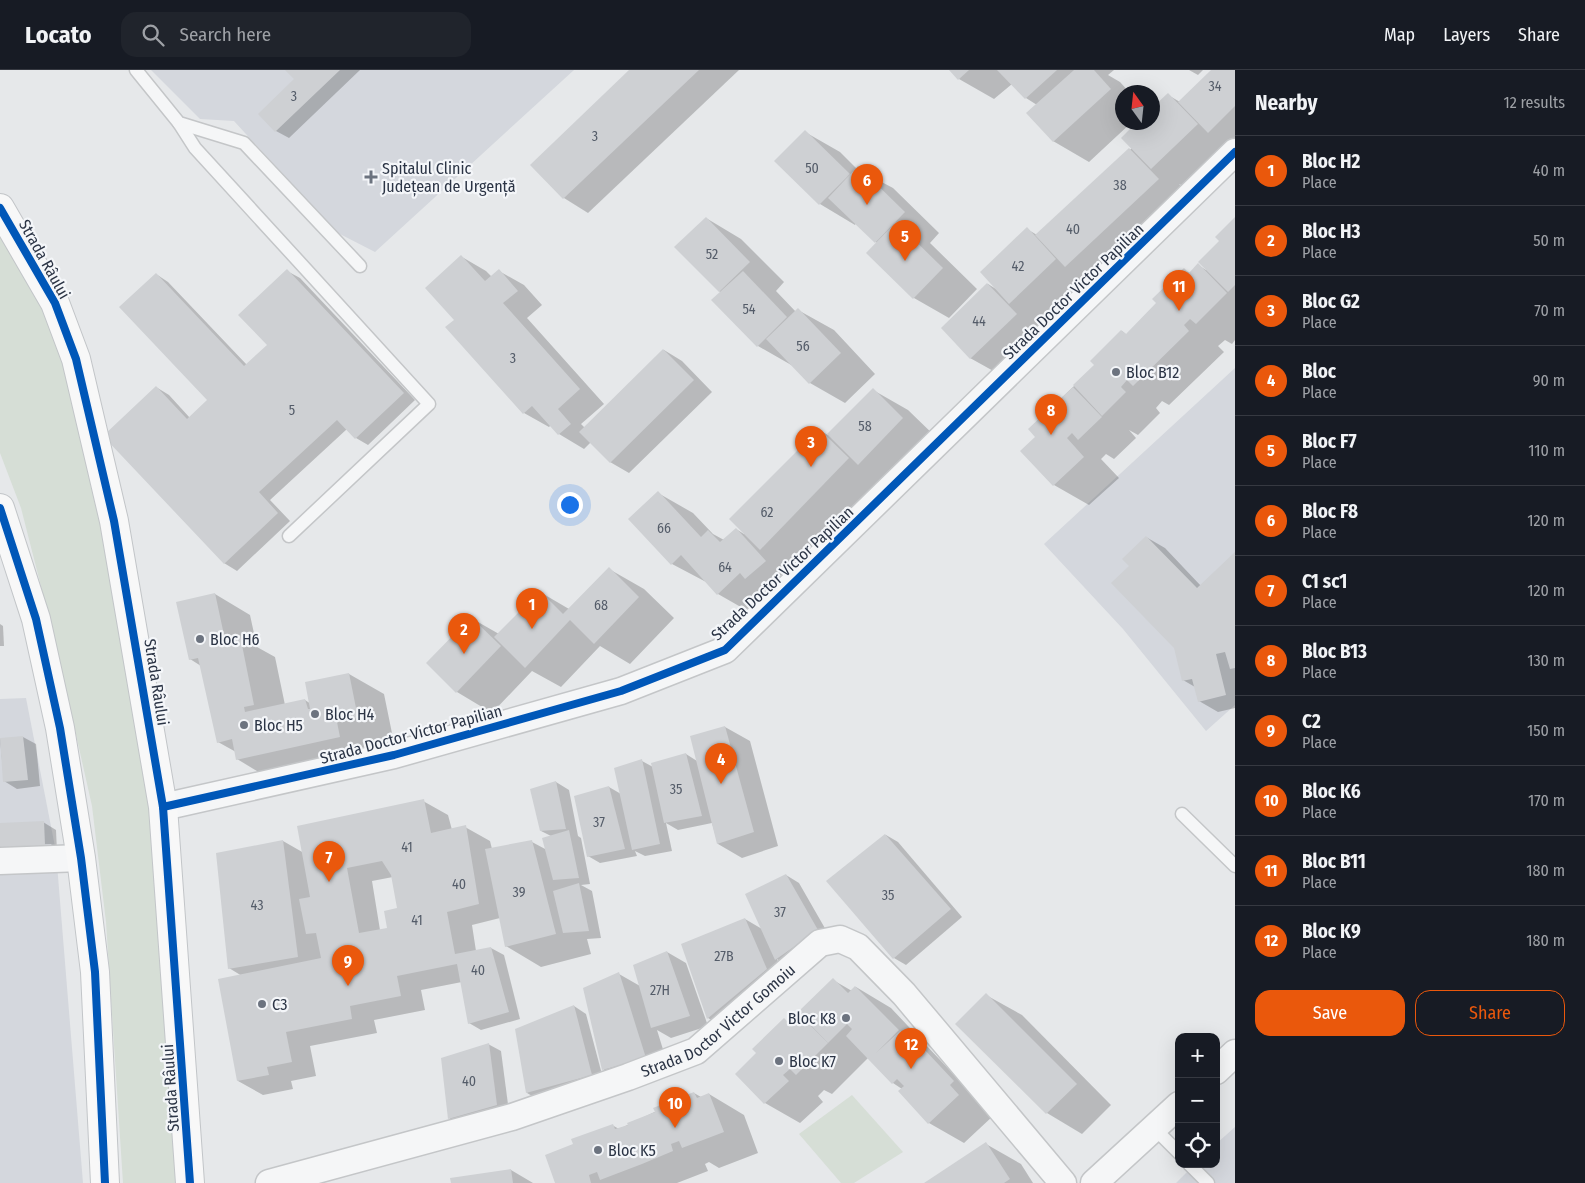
<!DOCTYPE html>
<meta charset="utf-8">
<style>
:root{--surface:#171b24;--page:#20242c;--text:#f1f3f6;--muted:#9ea1a6;--line:#363941;--accent:#ea580c}
body{margin:0;font-family:"Fira Sans Condensed",sans-serif;background:var(--page);color:var(--text)}
.controls{position:absolute;right:15px;bottom:15px;display:grid;overflow:hidden;border-radius:10px;box-shadow:0 5px 20px #0002}
.controls button{width:45px;height:45px;display:grid;place-items:center;padding:0;border:0;border-bottom:1px solid var(--line);background:var(--surface);color:var(--text);font:25px sans-serif}
.compass{position:absolute;left:1115px;top:15px;width:45px;height:45px;border-radius:50%;background:var(--surface);box-shadow:0 5px 20px #0002;rotate:345deg}
.you{position:absolute;left:569px;top:434px;width:18px;height:18px;margin:-12px;border:4px solid #fff;border-radius:50%;background:#1a73e8;box-shadow:0 0 0 8px #1a73e833}
.badge{display:grid;place-items:center;width:32px;height:32px;border-radius:50%;background:var(--accent);color:#fff;font-size:16px;font-weight:700}
.pin{position:absolute;translate:-50% -41px;filter:drop-shadow(0 1px 2px #0008)}
.pin::after{content:'';position:absolute;top:26px;width:18px;height:15px;background:inherit;clip-path:polygon(0 0,100% 0,50% 100%)}
.list{margin:0;padding:0;list-style:none}
h2{display:flex;justify-content:space-between;align-items:center;height:65px;margin:0;padding:0 20px;font-size:21px}
h2 small{font-size:16px;font-weight:400;color:var(--muted)}
.list li{display:grid;grid-template-columns:32px 1fr auto;gap:15px;align-items:center;box-sizing:border-box;height:70px;padding:0 20px;border-top:1px solid var(--line)}
.list b{display:block;font-size:19px;white-space:nowrap}
.list p{margin:0;font-size:16px;white-space:nowrap;color:var(--muted)}
.list em{font-size:16px;font-style:normal;color:var(--muted)}
.actions{display:flex;gap:10px;padding:15px 20px}
.actions a{flex:1;padding:11px 0;border:1px solid var(--accent);border-radius:15px;text-align:center;font-size:18px;color:var(--accent)}
.actions .main{background:var(--accent);color:#fff}
.icon{flex:none;width:28px;height:28px;fill:none;stroke:currentColor;stroke-width:2;stroke-linecap:round;stroke-linejoin:round}
.map{position:relative;flex:none;width:1235px;height:1113px;overflow:hidden}
header{display:flex;align-items:center;gap:30px;box-sizing:border-box;height:70px;padding:0 25px;background:var(--surface);border-bottom:1px solid var(--line)}
header strong{font-size:24px}
nav{display:flex;gap:28px;margin-inline-start:auto;font-size:18px}
.search{width:350px;height:45px;background:var(--page);display:flex;align-items:center;gap:12px;box-sizing:border-box;padding:0 18px;border-radius:15px;color:var(--muted);font-size:19px}
main{display:flex}
aside{flex:1;background:var(--surface)}
.map>svg:first-child{display:block}
.built{fill:#d4d7dd}
.green{fill:#d6ded6}
.shadow{fill:#0003;fill-rule:evenodd}
.building{fill:#ced0d3;fill-rule:evenodd}
.lines{fill:none;stroke-linecap:round;stroke-linejoin:round}
.lane-casing{stroke:#c4c6c8;stroke-width:15}
.street-casing{stroke:#c4c6c8;stroke-width:29}
.primary-casing{stroke:#c2c5c8;stroke-width:30}
.lane{stroke:#f5f6f7;stroke-width:12}
.street{stroke:#f5f6f7;stroke-width:26}
.primary{stroke:#f8f8f8;stroke-width:28}
.cycleway-casing{stroke:#f4f6f9;stroke-width:11}
.cycleway{stroke:#0057b8;stroke-width:8}
.poi-dot{fill:#6c737f;stroke:#f4f6f9;stroke-width:2}
.labels{text-anchor:middle;stroke-width:4.5;stroke-linejoin:round;paint-order:stroke}
.number-label{font-size:14px;fill:#545c69}
.poi-label{font-size:16px;fill:#2b3445;stroke:#f4f6f9;text-anchor:start}
.street-label{font-size:16px;fill:#2b3445;stroke:#f4f6f9}
</style>
<header>
<strong>Locato</strong>
<div class="search"><svg class="icon" aria-label="search" viewBox="0 0 24 24"><circle cx="10" cy="10" r="6"/><path d="M15 15l6 6"/></svg>Search here</div>
<nav><a>Map</a><a>Layers</a><a>Share</a></nav>
</header>
<main>
<div class="map">
<svg width="1235" height="1113" viewBox="0 0 1235 1113">
<rect width="100%" height="100%" fill="#e6e8ea"/>
<!-- built -->
<g class="built">
<polygon points="151,0 574,0 375,182 336,162 234,51 200,49"/>
<polygon points="1235,298 1235,635 1206,661 1123,559 1044,474"/>
<polygon points="26,628 56,782 83,1113 0,1113 0,629"/>
<polygon points="1235,1057 1235,1113 1176,1113 1195,1094 1216,1094 1216,1074"/>
</g>
<!-- green -->
<g class="green">
<polygon points="0,157 43,231 58,276 85,372 127,584 153,741 180,1113 123,1113 106,852 92,736 55,571 21,438 0,383"/>
<polygon points="852,1025 903,1082 854,1113 841,1113 799,1064"/>
</g>
<!-- shadow -->
<g class="shadow">
<polygon points="287,0 360,0 289,68 276,61 260,44 296,9"/>
<polygon points="631,0 739,0 588,143 564,128 532,95"/>
<polygon points="951,0 1114,0 1108,5 1120,12 1129,22 1122,22 1122,52 1132,52 1089,92 1053,71 1037,35 1026,28 1012,14 994,29 959,9"/>
<polygon points="1189,0 1203,0 1198,5"/>
<polygon points="1212,0 1235,0 1235,77 1187,118 1179,114 1193,130 1045,253 1037,248 1051,265 1006,308 970,288 988,214 996,219 1027,159 1037,165 1132,78 1152,52 1168,25 1180,32"/>
<polygon points="805,62 840,82 857,99 893,118 939,163 930,173 977,219 949,248 914,228 878,174 856,153 855,155 820,134"/>
<polygon points="706,148 741,169 784,212 776,221 796,242 798,240 834,260 875,304 845,333 810,313 793,296 758,276 721,223 676,177"/>
<polygon points="1235,149 1235,270 1232,274 1225,270 1218,276 1224,282 1169,335 1162,331 1156,338 1160,343 1138,365 1129,360 1136,368 1114,389 1106,384 1101,389 1119,408 1089,435 1054,415 1022,381 1037,367 1029,359 1096,295 1122,261 1127,265 1158,233 1184,200 1190,203 1198,195 1206,200"/>
<polygon points="462,187 486,201 492,207 499,201 524,215 542,235 527,248 604,334 581,354 585,358 664,280 682,291 712,322 629,403 610,392 591,372 584,379 559,364 551,355 549,357 524,343 455,250"/>
<polygon points="287,201 300,208 415,330 368,375 356,368 347,359 270,430 290,451 237,501 224,493 156,317 169,325 190,348 209,330 156,204 168,212 247,295 269,275"/>
<polygon points="873,320 908,340 938,369 796,500 785,493 801,511 753,544 718,524 708,513 672,494 658,423 693,443 713,464 724,470 736,459 744,464 819,360 828,365"/>
<polygon points="1146,467 1165,478 1201,516 1235,484 1235,638 1218,642 1199,631 1195,617 1183,610 1175,578 1131,496"/>
<polygon points="609,499 644,519 674,548 630,594 600,576 561,617 532,601 492,643 457,622 427,593 471,548 499,564 540,522 569,539"/>
<polygon points="215,524 250,545 257,577 275,587 285,635 305,630 311,634 349,604 384,624 393,668 372,672 375,687 272,710 237,689 236,682 218,672 201,596 190,589"/>
<polygon points="0,554 3,556 4,576 0,576"/>
<polygon points="725,657 750,671 778,776 742,788 718,774 712,753 678,760 666,753 672,781 645,786 635,781 637,786 600,793 588,786 609,717 621,724 642,691 653,697 686,684 697,691"/>
<polygon points="23,667 36,674 40,716 17,719 4,711 0,669"/>
<path d="M556 712 569 720 578 766 581 768 590 814 581 815 592 821 601 868 587 869 591 884 541 897 506 876 500 848 472 855 476 881 491 878 504 885 520 949 481 960 469 953 462 912 421 920 425 940 374 950 377 963 310 976 316 1006 291 1011 293 1019 263 1025 238 1011 242 906 229 898 283 771 304 783 423 731 448 745 452 760 465 757 490 771 492 779 532 772 547 780 551 766 541 761ZM393 807 399 839 389 859 380 860 372 811Z"/>
<polygon points="43,752 56,760 57,782 51,774 0,776 0,754"/>
<polygon points="886,765 898,772 962,847 906,895 894,888"/>
<polygon points="786,805 799,813 830,867 788,896 777,889 786,910 727,959 708,948 683,874 745,849 762,859"/>
<polygon points="667,882 686,893 708,956 671,968 657,960 670,1002 628,1013 603,999 619,904 640,916"/>
<polygon points="833,910 852,921 856,917 891,938 993,1046 964,1073 929,1053 902,1019 893,1013 868,988 832,1024 824,1020 818,1026 823,1032 800,1053 765,1033 737,1004 758,983 784,950 790,953 798,945 807,950"/>
<polygon points="986,925 1022,945 1111,1035 1082,1064 1047,1043 957,954"/>
<polygon points="574,936 586,944 604,1012 539,1030 527,1023"/>
<polygon points="488,974 501,981 509,1042 462,1056 449,1048"/>
<polygon points="694,1023 701,1027 709,1024 744,1045 758,1083 719,1098 709,1092 705,1094 708,1101 677,1113 557,1113 574,1075 612,1055 619,1059"/>
<polygon points="986,1074 1021,1094 1033,1113 927,1113"/>
<polygon points="511,1100 533,1113 452,1113"/>
</g>
<!-- building -->
<g class="building">
<polygon points="285,0 340,0 275,62 258,44 294,9"/>
<polygon points="629,0 699,0 563,129 530,95"/>
<polygon points="949,0 969,0 958,10"/>
<polygon points="997,0 1057,0 1025,29"/>
<polygon points="1074,0 1094,0 1111,19 1053,72 1026,43"/>
<polygon points="1211,0 1235,0 1235,36 1208,63 1178,32"/>
<polygon points="1168,23 1198,54 1151,99 1121,68 1137,52 1152,52 1152,38"/>
<polygon points="805,60 850,104 819,135 774,91"/>
<polygon points="1129,78 1159,109 1065,197 1035,165"/>
<polygon points="858,96 905,142 875,173 828,128"/>
<polygon points="706,147 750,192 719,222 674,177"/>
<polygon points="1235,147 1235,215 1228,222 1198,192 1219,171 1215,167"/>
<polygon points="896,152 943,198 913,229 866,183"/>
<polygon points="1027,157 1056,189 1009,234 980,202"/>
<polygon points="461,185 485,211 499,199 518,221 503,233 580,319 558,339 571,354 558,365 532,336 523,344 445,257 454,250 425,218"/>
<polygon points="1198,193 1227,223 1196,254 1190,249 1184,255 1189,261 1133,316 1127,310 1121,317 1126,322 1102,346 1073,315 1094,295 1090,291 1121,260 1126,264 1156,233 1152,229 1184,198 1189,203"/>
<polygon points="287,199 404,323 355,369 337,350 259,422 278,443 224,494 103,366 156,316 187,349 207,330 119,237 156,203 244,296 267,275 238,245"/>
<polygon points="743,201 787,247 757,277 711,230"/>
<polygon points="987,213 1017,244 970,289 941,258"/>
<polygon points="798,238 841,283 809,314 766,269"/>
<polygon points="663,279 694,310 610,393 579,362"/>
<polygon points="1073,317 1102,347 1078,370 1072,363 1067,368 1084,387 1053,416 1020,381 1035,367 1028,359"/>
<polygon points="873,318 903,348 858,395 827,364"/>
<polygon points="819,359 849,388 760,480 729,449"/>
<polygon points="658,421 701,467 708,460 720,472 736,458 766,491 745,509 740,503 717,525 681,485 671,495 628,449"/>
<polygon points="1146,466 1197,518 1235,482 1235,598 1230,599 1225,582 1216,584 1226,625 1198,632 1192,609 1182,611 1174,578 1111,513 1129,496 1122,489"/>
<polygon points="609,497 639,527 594,574 570,550 525,598 494,567 540,521 563,544"/>
<polygon points="215,523 224,565 215,567 215,571 240,565 254,635 244,637 245,642 305,629 308,639 310,639 305,612 349,603 358,648 337,652 340,667 236,690 232,669 217,673 198,588 189,590 176,532"/>
<polygon points="471,547 501,576 456,623 426,593"/>
<polygon points="725,656 754,762 717,774 690,666"/>
<polygon points="23,666 28,710 3,712 0,668"/>
<polygon points="686,683 702,746 664,753 651,693"/>
<polygon points="642,689 660,774 632,780 614,698"/>
<polygon points="556,711 566,759 540,761 530,719"/>
<polygon points="609,716 625,779 587,787 574,726"/>
<path d="M424 729 431 763 466 755 479 834 447 842 455 884 491 877 509 942 468 954 457 894 397 906 401 926 350 936 352 949 286 962 292 992 267 997 269 1005 237 1011 218 909 321 888 316 863 306 864 299 829 310 827 297 756ZM382 791 391 805 397 838 384 841 387 858 359 863 347 798Z"/>
<polygon points="44,751 45,775 0,777 0,753"/>
<polygon points="569,760 579,808 553,810 542,768"/>
<polygon points="885,764 951,839 893,889 826,811"/>
<polygon points="283,770 298,887 228,899 216,783"/>
<polygon points="532,770 556,864 505,877 485,779"/>
<polygon points="786,804 818,860 775,890 745,824"/>
<polygon points="579,813 589,861 563,863 553,821"/>
<polygon points="745,848 767,899 707,949 681,874"/>
<polygon points="667,881 690,946 651,958 633,895"/>
<polygon points="619,902 646,988 602,1000 583,918"/>
<polygon points="833,908 848,923 855,916 899,960 876,983 900,961 920,982 924,979 954,1011 950,1015 959,1025 928,1054 898,1021 904,1016 897,1009 892,1014 846,966 852,959 847,954 828,973 798,942"/>
<polygon points="986,923 1077,1014 1046,1044 955,954"/>
<polygon points="574,935 592,1005 526,1023 515,959"/>
<polygon points="798,943 828,973 796,1005 790,999 783,1005 789,1011 764,1034 735,1004 756,983 752,979 784,948 789,953"/>
<polygon points="489,973 497,1035 448,1049 441,988"/>
<polygon points="694,1022 697,1028 709,1023 724,1062 682,1078 679,1071 671,1074 673,1081 642,1094 600,1110 597,1102 589,1105 591,1113 555,1113 545,1085 573,1074 571,1069 613,1054 615,1059 628,1055 627,1053 655,1042 653,1038"/>
<polygon points="986,1072 1010,1109 1004,1113 924,1113"/>
<polygon points="511,1099 513,1113 451,1113 450,1108"/>
</g>
<g class="lines">
<!-- lane casing -->
<g class="lane-casing">
<g id="lane">
<polyline points="136,0 179,53 244,73 360,196"/>
<polyline points="179,53 195,78 429,334 289,466"/>
<polyline points="1182,744 1235,796"/>
<polyline points="1154,1058 1179,1083"/>
<polyline points="1189,1094 1208,1113"/>
</g>
</g>
<!-- street casing -->
<g class="street-casing">
<g id="street">
<polyline points="163,737 394,685 621,621 725,580 1235,82"/>
<polyline points="0,791 81,788"/>
<polyline points="1216,1001 1235,983"/>
<path id="s1" d="M269 1113 512 1047 628 1007 696 981 820 873 840 869 858 877 904 924 1063 1113"/>
<polyline points="1094,1113 1179,1035"/>
</g>
</g>
<!-- primary casing -->
<g class="primary-casing">
<g id="primary">
<polyline points="0,138 55,233 76,289 114,451 163,737 190,1113"/>
<polyline points="0,438 36,549 60,658 81,788 95,902 105,1113"/>
</g>
</g>
<!-- lane -->
<use href="#lane" class="lane"/>
<!-- street -->
<use href="#street" class="street"/>
<!-- primary -->
<use href="#primary" class="primary"/>
<!-- cycleway casing -->
<g class="cycleway-casing">
<g id="cycleway">
<polyline points="0,138 55,233 76,289 114,451 163,737 190,1113"/>
<polyline points="0,438 36,549 60,658 81,788 95,902 105,1113"/>
<polyline points="163,737 394,685 621,621 725,580 1235,82"/>
</g>
</g>
<!-- cycleway -->
<use href="#cycleway" class="cycleway"/>
</g>
<!-- markers -->
<g class="poi-dot">
<path d="M368.5 99.5h5v5h5v5h-5v5h-5v-5h-5v-5h5z"/>
<circle cx="1116" cy="302" r="5"/>
<circle cx="200" cy="569" r="5"/>
<circle cx="315" cy="644" r="5"/>
<circle cx="244" cy="655" r="5"/>
<circle cx="262" cy="934" r="5"/>
<circle cx="846" cy="948" r="5"/>
<circle cx="779" cy="991" r="5"/>
<circle cx="598" cy="1080" r="5"/>
</g>
<g class="labels">
<!-- number labels -->
<g class="number-label">
<text x="1215" y="21">34</text>
<text x="294" y="31">3</text>
<text x="595" y="71">3</text>
<text x="812" y="103">50</text>
<text x="1120" y="120">38</text>
<text x="1073" y="164">40</text>
<text x="712" y="189">52</text>
<text x="1018" y="201">42</text>
<text x="749" y="244">54</text>
<text x="979" y="256">44</text>
<text x="803" y="281">56</text>
<text x="513" y="293">3</text>
<text x="292" y="345">5</text>
<text x="865" y="361">58</text>
<text x="767" y="447">62</text>
<text x="664" y="463">66</text>
<text x="725" y="502">64</text>
<text x="601" y="540">68</text>
<text x="676" y="724">35</text>
<text x="599" y="757">37</text>
<text x="407" y="782">41</text>
<text x="459" y="819">40</text>
<text x="519" y="827">39</text>
<text x="888" y="830">35</text>
<text x="257" y="840">43</text>
<text x="780" y="847">37</text>
<text x="417" y="855">41</text>
<text x="724" y="891">27B</text>
<text x="478" y="905">40</text>
<text x="660" y="925">27H</text>
<text x="469" y="1016">40</text>
</g>
<!-- poi labels -->
<g class="poi-label">
<text x="382" y="104">Spitalul Clinic<tspan x="382" dy="18">Județean de Urgență</tspan></text>
<text x="1126" y="308">Bloc B12</text>
<text x="210" y="575">Bloc H6</text>
<text x="325" y="650">Bloc H4</text>
<text x="254" y="661">Bloc H5</text>
<text x="272" y="940">C3</text>
<text x="836" y="954" text-anchor="end">Bloc K8</text>
<text x="789" y="997">Bloc K7</text>
<text x="608" y="1086">Bloc K5</text>
</g>
<!-- street labels -->
<g class="street-label">
<text transform="translate(45 189) rotate(61)" y="6">Strada Râului</text>
<text transform="translate(1073 221) rotate(-44)" y="6">Strada Doctor Victor Papilian</text>
<text transform="translate(782 503) rotate(-43)" y="6">Strada Doctor Victor Papilian</text>
<text transform="translate(157 612) rotate(81)" y="6">Strada Râului</text>
<text transform="translate(411 664) rotate(-15)" y="6">Strada Doctor Victor Papilian</text>
<text dy="6" stroke="none"><textPath href="#s1" startOffset="482">Strada Doctor Victor Gomoiu</textPath></text>
<text transform="translate(170 1018) rotate(-94)" y="6">Strada Râului</text>
</g>
</g>
</svg>
<div class="controls">
<button>+</button>
<button>−</button>
<button><svg class="icon" aria-label="locate" viewBox="0 0 24 24"><circle cx="12" cy="12" r="6"/><path d="M12 2v4M12 18v4M2 12h4M18 12h4"/></svg></button>
</div>
<svg class="compass" viewBox="-18 -18 36 36"><path d="M0-13l5 13h-10z" fill="#e53935"/><path d="M0 13l5-13h-10z" fill="#9ea1a6"/></svg>
<div class="you"></div>
<div class="pin badge" style="left:532px;top:559px">1</div>
<div class="pin badge" style="left:464px;top:584px">2</div>
<div class="pin badge" style="left:811px;top:397px">3</div>
<div class="pin badge" style="left:721px;top:714px">4</div>
<div class="pin badge" style="left:905px;top:191px">5</div>
<div class="pin badge" style="left:867px;top:135px">6</div>
<div class="pin badge" style="left:329px;top:812px">7</div>
<div class="pin badge" style="left:1051px;top:365px">8</div>
<div class="pin badge" style="left:348px;top:916px">9</div>
<div class="pin badge" style="left:675px;top:1058px">10</div>
<div class="pin badge" style="left:1179px;top:241px">11</div>
<div class="pin badge" style="left:911px;top:999px">12</div>
</div>
<aside>
<h2>Nearby<small>12 results</small></h2>
<ul class="list">
<li><span class="badge">1</span><div><b>Bloc H2</b><p>Place</p></div><em>40 m</em></li>
<li><span class="badge">2</span><div><b>Bloc H3</b><p>Place</p></div><em>50 m</em></li>
<li><span class="badge">3</span><div><b>Bloc G2</b><p>Place</p></div><em>70 m</em></li>
<li><span class="badge">4</span><div><b>Bloc</b><p>Place</p></div><em>90 m</em></li>
<li><span class="badge">5</span><div><b>Bloc F7</b><p>Place</p></div><em>110 m</em></li>
<li><span class="badge">6</span><div><b>Bloc F8</b><p>Place</p></div><em>120 m</em></li>
<li><span class="badge">7</span><div><b>C1 sc1</b><p>Place</p></div><em>120 m</em></li>
<li><span class="badge">8</span><div><b>Bloc B13</b><p>Place</p></div><em>130 m</em></li>
<li><span class="badge">9</span><div><b>C2</b><p>Place</p></div><em>150 m</em></li>
<li><span class="badge">10</span><div><b>Bloc K6</b><p>Place</p></div><em>170 m</em></li>
<li><span class="badge">11</span><div><b>Bloc B11</b><p>Place</p></div><em>180 m</em></li>
<li><span class="badge">12</span><div><b>Bloc K9</b><p>Place</p></div><em>180 m</em></li>
</ul>
<div class="actions"><a class="main">Save</a><a>Share</a></div>
</aside>
</main>
